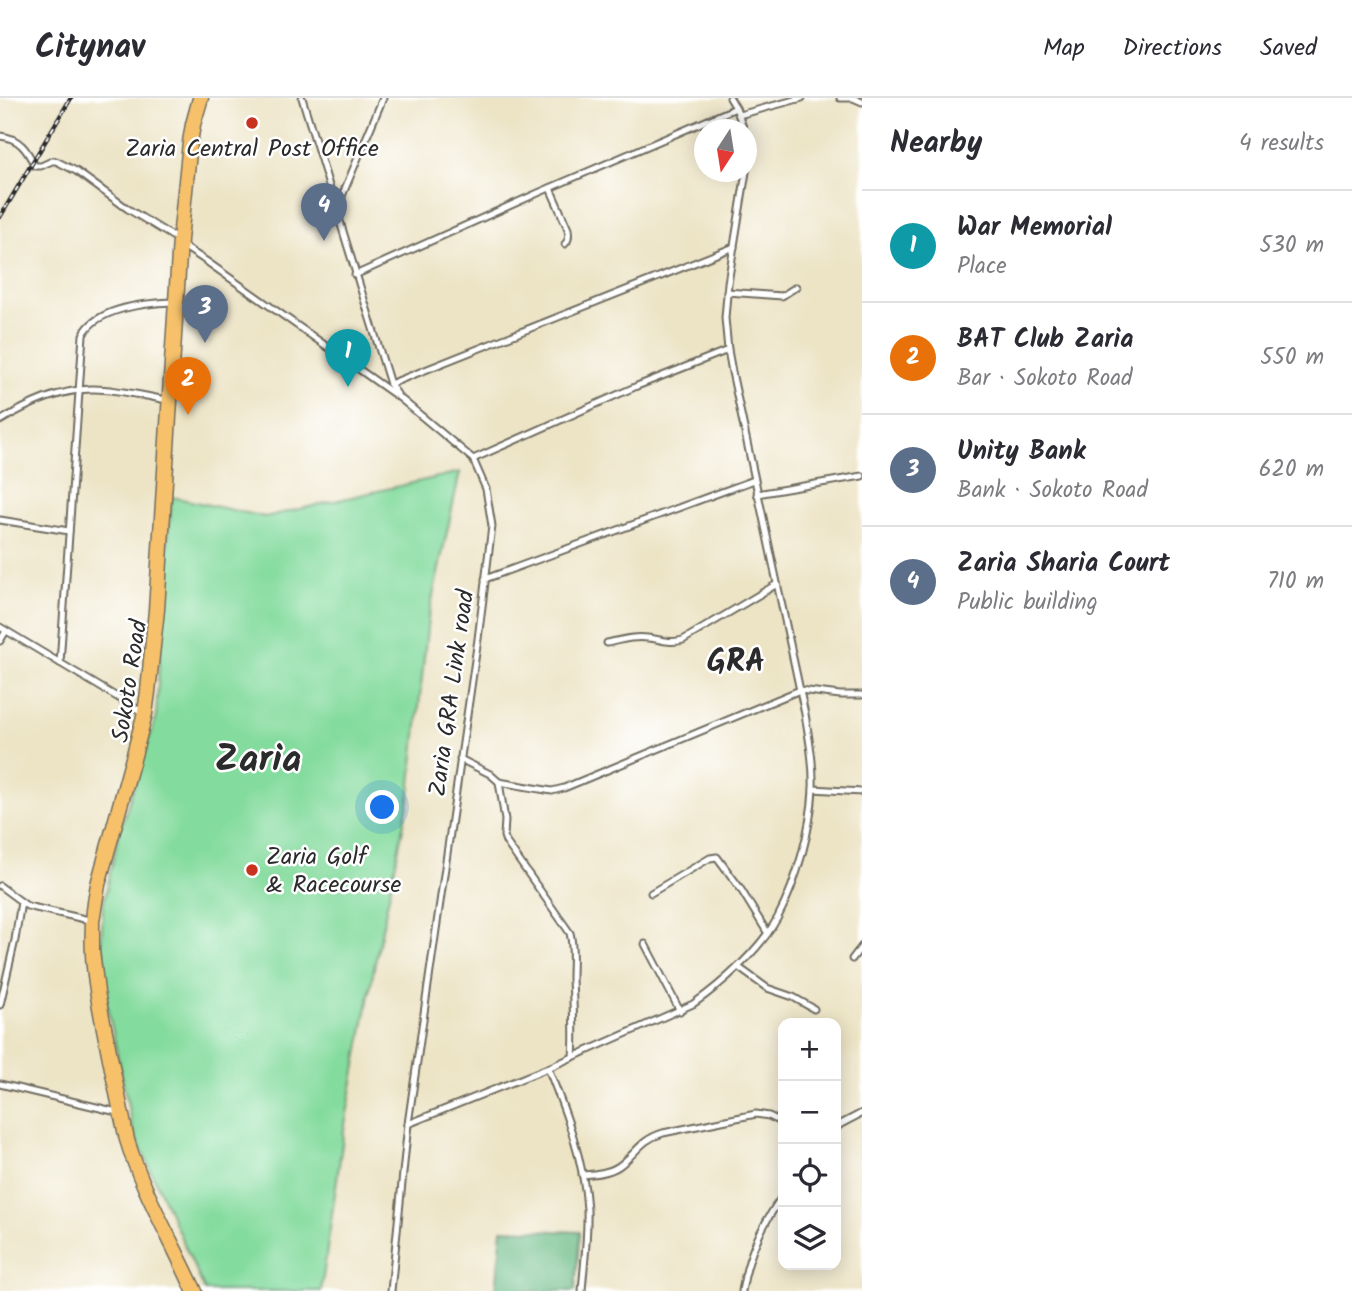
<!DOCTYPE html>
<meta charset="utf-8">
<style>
:root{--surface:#fff;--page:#f7f7f7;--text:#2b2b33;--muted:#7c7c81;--line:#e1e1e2;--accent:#db2777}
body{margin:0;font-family:Kalam,sans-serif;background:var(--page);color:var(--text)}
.controls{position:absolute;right:21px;bottom:21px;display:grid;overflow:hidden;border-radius:14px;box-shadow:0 4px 18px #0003}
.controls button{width:63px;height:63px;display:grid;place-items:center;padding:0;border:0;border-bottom:2px solid var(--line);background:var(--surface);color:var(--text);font:35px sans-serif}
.compass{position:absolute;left:694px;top:21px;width:63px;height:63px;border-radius:50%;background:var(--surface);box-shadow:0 4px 18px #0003;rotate:192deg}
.you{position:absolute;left:383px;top:710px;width:24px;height:24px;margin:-18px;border:5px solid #fff;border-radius:50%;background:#1a73e8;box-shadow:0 0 0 10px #1a73e833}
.badge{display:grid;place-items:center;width:46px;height:46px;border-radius:50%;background:var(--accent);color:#fff;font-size:23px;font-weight:700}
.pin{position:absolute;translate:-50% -58px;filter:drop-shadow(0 2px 4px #0008)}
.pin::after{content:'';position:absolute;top:37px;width:24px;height:21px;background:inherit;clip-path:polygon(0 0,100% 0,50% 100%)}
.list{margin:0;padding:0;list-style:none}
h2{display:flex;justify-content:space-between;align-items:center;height:91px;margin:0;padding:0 28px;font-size:30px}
h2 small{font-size:23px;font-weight:400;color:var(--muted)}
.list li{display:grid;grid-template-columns:46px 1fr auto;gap:21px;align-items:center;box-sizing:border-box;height:112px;padding:0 28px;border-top:2px solid var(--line)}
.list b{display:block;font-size:26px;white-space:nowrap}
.list p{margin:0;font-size:23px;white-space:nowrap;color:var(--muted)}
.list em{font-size:23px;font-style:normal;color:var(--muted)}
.icon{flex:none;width:38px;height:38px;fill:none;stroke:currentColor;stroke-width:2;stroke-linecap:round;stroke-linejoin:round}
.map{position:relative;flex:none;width:862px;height:1193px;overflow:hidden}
header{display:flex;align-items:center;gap:42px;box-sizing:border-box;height:98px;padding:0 35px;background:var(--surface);border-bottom:2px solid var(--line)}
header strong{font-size:33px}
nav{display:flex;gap:38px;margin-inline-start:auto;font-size:24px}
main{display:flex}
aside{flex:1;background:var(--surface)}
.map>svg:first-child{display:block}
.green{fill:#84db9e;stroke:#588364;stroke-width:2}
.forest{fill:#6bbb85;stroke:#4b7358;stroke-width:2}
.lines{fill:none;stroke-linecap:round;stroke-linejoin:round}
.street-casing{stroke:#6f6c61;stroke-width:9}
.primary-casing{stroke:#6f6c61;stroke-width:11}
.street{stroke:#fff;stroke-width:5}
.primary{stroke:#f6c16b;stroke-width:8}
.rail-casing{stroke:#2b2b2b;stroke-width:4.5}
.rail{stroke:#fff;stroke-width:2;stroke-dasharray:5;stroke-linecap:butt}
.poi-dot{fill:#c8321e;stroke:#fff;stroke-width:2.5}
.labels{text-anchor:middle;stroke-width:5;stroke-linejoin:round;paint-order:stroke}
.poi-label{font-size:24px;fill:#2b2b2b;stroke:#fff}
.street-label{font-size:24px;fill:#2b2b2b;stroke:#fff}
.district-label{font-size:32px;font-weight:bold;fill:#2b2b2b;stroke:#fff}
.town-label{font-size:38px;font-weight:bold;fill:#2b2b2b;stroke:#fff}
</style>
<header>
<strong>Citynav</strong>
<nav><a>Map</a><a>Directions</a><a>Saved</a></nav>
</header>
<main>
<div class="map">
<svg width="862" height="1193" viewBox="0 0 862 1193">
<rect width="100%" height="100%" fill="#fff"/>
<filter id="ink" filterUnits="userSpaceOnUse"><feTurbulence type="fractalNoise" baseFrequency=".0143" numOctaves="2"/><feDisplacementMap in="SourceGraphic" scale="14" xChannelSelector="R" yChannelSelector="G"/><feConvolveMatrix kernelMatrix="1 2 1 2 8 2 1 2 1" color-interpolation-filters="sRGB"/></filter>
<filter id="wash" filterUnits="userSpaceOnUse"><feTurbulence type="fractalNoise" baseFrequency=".00686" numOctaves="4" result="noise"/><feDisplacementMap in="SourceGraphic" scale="28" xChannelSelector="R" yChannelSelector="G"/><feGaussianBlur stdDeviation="1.57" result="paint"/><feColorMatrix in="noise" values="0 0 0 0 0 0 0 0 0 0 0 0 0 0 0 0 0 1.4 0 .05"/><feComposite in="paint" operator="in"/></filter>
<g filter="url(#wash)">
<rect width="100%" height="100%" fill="#ede4c6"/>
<!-- green -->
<polygon class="green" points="460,374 428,521 410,696 375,865 344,1032 321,1193 205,1193 133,1033 100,871 103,808 119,735 156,620 163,500 172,399 265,419"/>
<!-- forest -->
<polygon class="forest" points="502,1131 580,1134 575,1193 496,1193"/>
</g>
<g filter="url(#ink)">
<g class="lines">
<!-- street casing -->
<g class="street-casing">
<g id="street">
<polyline points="302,0 390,286 397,296"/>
<polyline points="730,0 736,10 744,32"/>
<polyline points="840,0 853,0 862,4"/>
<polyline points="739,17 802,0"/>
<path d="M0 38C20 40 27 52 35 68H41L52 63H56L76 73 128 111 177 141"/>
<polyline points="746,44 746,66"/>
<path d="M550 90 568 131C569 137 569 143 565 146"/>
<polyline points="335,109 342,98 383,0"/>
<polyline points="183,148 206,163 401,301 473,361 486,391 492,428 478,541 408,1026 391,1193"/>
<polyline points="355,177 538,95 736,10"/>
<polyline points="727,194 782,198 796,189"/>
<polyline points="390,286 734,149"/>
<path d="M0 323C28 306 58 292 91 291 114 290 144 298 167 302"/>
<polyline points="473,361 637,288 728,252"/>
<polyline points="757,396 862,378"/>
<polyline points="0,422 69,433"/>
<polyline points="485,481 754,382"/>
<polyline points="0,529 142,614"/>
<polyline points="0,543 6,533"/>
<path d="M607 545C621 542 634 538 648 540 661 541 669 546 683 542L777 486"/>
<path d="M60 565 83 237C96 210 146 205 173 204"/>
<polyline points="460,661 490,676 499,684 552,693 564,690 800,592 840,597 862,597"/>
<path d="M499 684 505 722 504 738 506 744 570 835C574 850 572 865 572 880 573 906 575 932 573 959"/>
<polyline points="813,691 862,694"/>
<polyline points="0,788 27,808 89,822"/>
<polyline points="651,795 710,760 717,759 740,790 767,834"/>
<polyline points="645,846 680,913"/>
<polyline points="852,861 862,848"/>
<polyline points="738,869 767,890 793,899 814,911"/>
<polyline points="0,907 15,842 21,804"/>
<path d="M548 970C566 1015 584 1062 587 1111 588 1139 584 1166 582 1193"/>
<polyline points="0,986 117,1014"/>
<path d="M408 1026 548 970 693 906C722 886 761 851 778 819 797 783 811 731 813 691 814 666 809 641 805 616L732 274 728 252 725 220 728 185 746 74"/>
<polyline points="836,1030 841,1026 862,1015"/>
<path d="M582 1077C594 1076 609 1075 619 1068 637 1055 640 1042 663 1035L756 1016 769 1018 783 1025"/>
<path d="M742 1193C748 1156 762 1127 783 1097"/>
</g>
</g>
<!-- primary casing -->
<g class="primary-casing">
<g id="primary">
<path d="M191 1193C169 1143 140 1095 124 1042 116 1007 109 971 102 936 91 881 84 841 95 786L131 656 142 614 145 593 153 512 177 141 187 44 190 26 197 0"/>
<path d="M198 1193C175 1143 146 1094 130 1042L100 894 95 852V823L101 787 137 658 148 616 151 594 160 512 183 142 193 45 196 27 204 0"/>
</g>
</g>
<!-- street -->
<use href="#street" class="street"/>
<!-- primary -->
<use href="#primary" class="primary"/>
<!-- rail casing -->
<g class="rail-casing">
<polyline id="rail" points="0,119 71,0"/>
</g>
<!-- rail -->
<use href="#rail" class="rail"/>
</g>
</g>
<!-- markers -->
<g class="poi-dot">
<circle cx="252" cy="25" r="7"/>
<circle cx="252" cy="772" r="7"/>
</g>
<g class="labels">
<!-- poi labels -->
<g class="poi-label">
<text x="252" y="58">Zaria Central Post Office</text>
<text x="266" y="766" text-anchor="start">Zaria Golf<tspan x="266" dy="28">&amp; Racecourse</tspan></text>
</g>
<!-- street labels -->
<g class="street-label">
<text transform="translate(129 583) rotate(-81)" y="8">Sokoto Road</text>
<text transform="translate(451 595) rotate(-82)" y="8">Zaria GRA Link road</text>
</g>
<!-- district labels -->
<g class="district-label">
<text x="736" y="573">GRA</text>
</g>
<!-- town labels -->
<g class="town-label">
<text x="258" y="673">Zaria</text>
</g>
</g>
</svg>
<div class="controls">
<button>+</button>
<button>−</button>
<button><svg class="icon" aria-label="locate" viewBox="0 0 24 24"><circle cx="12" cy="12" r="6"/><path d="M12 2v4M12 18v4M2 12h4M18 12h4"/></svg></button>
<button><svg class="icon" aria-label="layers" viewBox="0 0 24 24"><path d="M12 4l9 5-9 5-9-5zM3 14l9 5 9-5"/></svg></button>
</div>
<svg class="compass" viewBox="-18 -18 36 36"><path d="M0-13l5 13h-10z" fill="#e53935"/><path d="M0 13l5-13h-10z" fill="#7c7c81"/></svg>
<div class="you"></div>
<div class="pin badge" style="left:348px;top:289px;background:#0f9aa8">1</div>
<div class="pin badge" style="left:188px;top:317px;background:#e8710a">2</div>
<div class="pin badge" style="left:205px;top:245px;background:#5c6f8a">3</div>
<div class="pin badge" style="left:324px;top:143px;background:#5c6f8a">4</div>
</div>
<aside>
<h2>Nearby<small>4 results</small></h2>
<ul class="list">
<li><span class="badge" style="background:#0f9aa8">1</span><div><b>War Memorial</b><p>Place</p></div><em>530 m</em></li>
<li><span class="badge" style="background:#e8710a">2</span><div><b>BAT Club Zaria</b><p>Bar · Sokoto Road</p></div><em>550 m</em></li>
<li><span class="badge" style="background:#5c6f8a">3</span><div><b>Unity Bank</b><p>Bank · Sokoto Road</p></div><em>620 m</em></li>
<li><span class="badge" style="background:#5c6f8a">4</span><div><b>Zaria Sharia Court</b><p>Public building</p></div><em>710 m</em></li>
</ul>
</aside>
</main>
